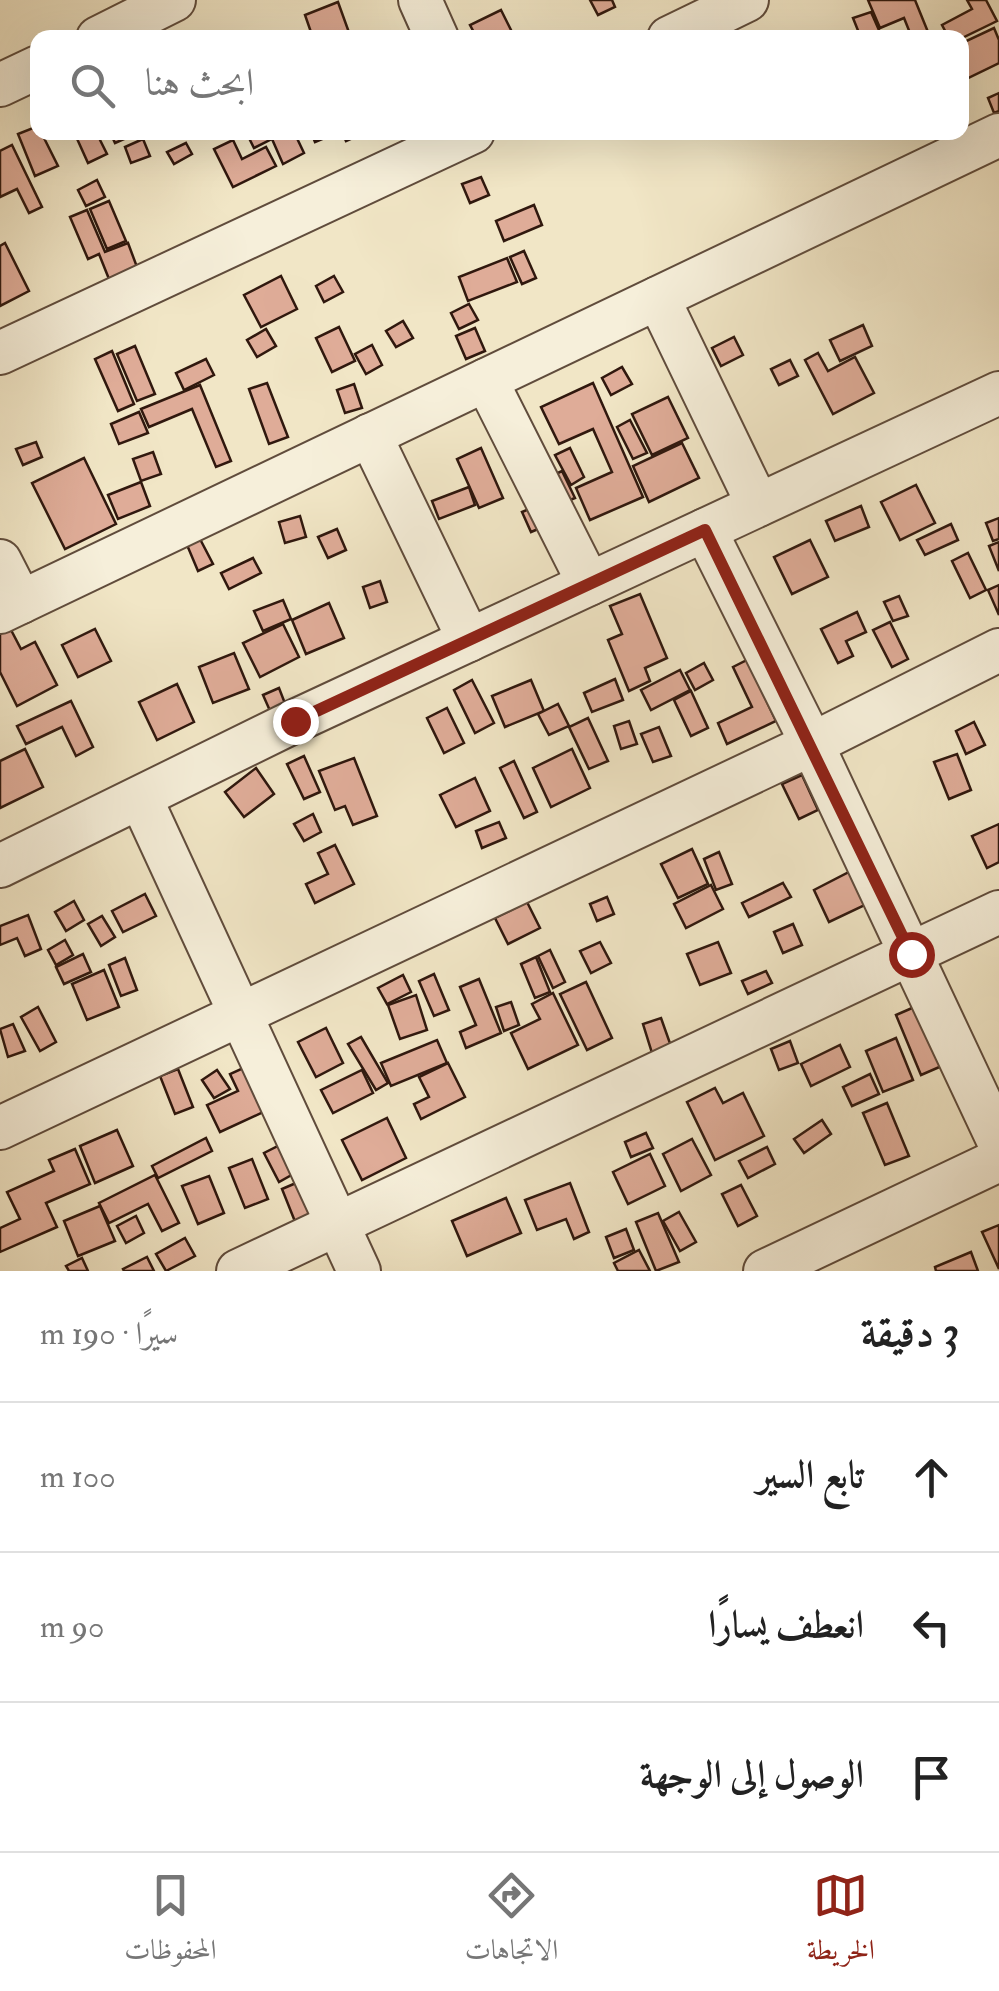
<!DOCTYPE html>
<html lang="ar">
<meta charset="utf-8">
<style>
:root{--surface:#fff;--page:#f6f6f6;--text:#222;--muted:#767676;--line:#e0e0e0;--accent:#8f2418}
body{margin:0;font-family:"IM FELL Double Pica",Amiri,serif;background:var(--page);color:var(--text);direction:rtl}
.stop{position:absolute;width:30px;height:30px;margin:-22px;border:8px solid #8f2418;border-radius:50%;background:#fff}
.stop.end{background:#8f2418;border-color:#fff;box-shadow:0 2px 10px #0008}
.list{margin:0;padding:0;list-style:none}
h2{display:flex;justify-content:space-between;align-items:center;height:130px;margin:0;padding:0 40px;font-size:42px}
h2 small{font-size:32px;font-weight:400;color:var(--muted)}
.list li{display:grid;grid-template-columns:65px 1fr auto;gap:30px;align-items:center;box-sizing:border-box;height:150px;padding:0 40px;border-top:2px solid var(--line)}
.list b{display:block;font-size:38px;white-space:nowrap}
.list em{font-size:32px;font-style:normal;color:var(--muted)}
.icon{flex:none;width:55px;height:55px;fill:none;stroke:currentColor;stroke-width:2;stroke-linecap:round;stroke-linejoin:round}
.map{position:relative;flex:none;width:999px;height:1271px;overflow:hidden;direction:ltr}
.search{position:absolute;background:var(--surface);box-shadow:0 10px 40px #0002;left:30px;right:30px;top:30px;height:110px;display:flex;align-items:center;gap:25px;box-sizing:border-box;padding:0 35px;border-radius:20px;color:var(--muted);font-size:38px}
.sheet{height:580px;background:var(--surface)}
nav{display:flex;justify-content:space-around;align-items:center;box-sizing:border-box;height:140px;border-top:2px solid var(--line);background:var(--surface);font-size:28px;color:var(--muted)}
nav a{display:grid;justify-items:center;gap:5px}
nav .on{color:var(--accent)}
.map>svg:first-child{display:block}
.building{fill:#dfac98;stroke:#30180e;stroke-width:2.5}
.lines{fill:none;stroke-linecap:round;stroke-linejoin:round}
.minor-casing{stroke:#604c3c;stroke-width:46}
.minor{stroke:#f6efda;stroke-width:42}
.route{stroke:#8f2418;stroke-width:12}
</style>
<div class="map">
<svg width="999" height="1271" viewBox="0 0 999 1271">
<rect width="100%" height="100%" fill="#f1e6c6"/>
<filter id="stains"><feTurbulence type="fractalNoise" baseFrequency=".002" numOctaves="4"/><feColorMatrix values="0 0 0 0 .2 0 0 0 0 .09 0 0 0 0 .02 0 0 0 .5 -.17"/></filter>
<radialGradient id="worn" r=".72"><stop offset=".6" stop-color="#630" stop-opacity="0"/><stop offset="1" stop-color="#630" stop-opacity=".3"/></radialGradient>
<!-- building -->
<g class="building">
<polygon points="590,0 612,0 615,7 598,15"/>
<polygon points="868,0 915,0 928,32 912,38 904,18 880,28"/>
<polygon points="967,0 986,0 997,21 962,38 949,38 942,25 972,9"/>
<polygon points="338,2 351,38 313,38 305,15"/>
<polygon points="501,10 515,38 477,38 470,25"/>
<polygon points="871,12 882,37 861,38 853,18"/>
<polygon points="994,28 999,40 999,63 962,81 962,43"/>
<polygon points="999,93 999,111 994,113 988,98"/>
<polygon points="38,126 58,166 35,176 18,134"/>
<polygon points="74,132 96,132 107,154 88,163"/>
<polygon points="110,132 132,132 133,135 115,143"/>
<polygon points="246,132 294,132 304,153 283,164 272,139 254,148"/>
<polygon points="311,132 333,132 334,134 315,142"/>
<polygon points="342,132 366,132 346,141"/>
<polygon points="143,139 150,156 131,163 125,147"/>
<polygon points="233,140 242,159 266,147 276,166 233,187 214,149"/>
<polygon points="186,143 192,154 174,164 167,152"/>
<polygon points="12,145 42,207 29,213 17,189 0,197 0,151"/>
<polygon points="481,177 489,195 470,203 462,184"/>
<polygon points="97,180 105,197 86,206 78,190"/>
<polygon points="109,201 126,241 107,249 90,209"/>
<polygon points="534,205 542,225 504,241 496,221"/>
<polygon points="87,210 105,252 128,243 137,267 109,279 99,254 88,259 70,217"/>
<polygon points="5,243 29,291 0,306 0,246"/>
<polygon points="524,251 536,278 522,284 510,257"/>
<polygon points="507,258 517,282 468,301 459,277"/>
<polygon points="281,276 297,309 261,327 244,295"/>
<polygon points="334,276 343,292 324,302 316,286"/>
<polygon points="469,304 478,320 459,329 451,313"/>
<polygon points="403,321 413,338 396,347 386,331"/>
<polygon points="863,325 872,346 840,361 830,340"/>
<polygon points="339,327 355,361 332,372 316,338"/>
<polygon points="475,328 485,351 466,359 456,336"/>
<polygon points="266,329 276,346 257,357 247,340"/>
<polygon points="734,337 743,355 721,366 712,348"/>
<polygon points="372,345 382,365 366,374 355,354"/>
<polygon points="135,346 155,394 137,401 117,354"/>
<polygon points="112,351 134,404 118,411 95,359"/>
<polygon points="818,353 828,371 855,357 874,393 833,414 805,360"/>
<polygon points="206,359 214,375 184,390 176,373"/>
<polygon points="790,360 798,376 779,385 771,369"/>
<polygon points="622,367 632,384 611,395 602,378"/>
<polygon points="267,383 288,437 269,444 249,389"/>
<polygon points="593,383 643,497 590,520 576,488 612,472 593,429 559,444 541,407"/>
<polygon points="354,384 362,408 345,413 337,390"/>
<polygon points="200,385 231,461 216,467 192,409 149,427 141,409"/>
<polygon points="668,397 688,438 652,455 632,414"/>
<polygon points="139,412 148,433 119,444 111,424"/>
<polygon points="630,420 647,453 633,459 617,427"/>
<polygon points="36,442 42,457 23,465 16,449"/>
<polygon points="682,443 699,478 649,502 633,466"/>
<polygon points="481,448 503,498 479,508 457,459"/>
<polygon points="570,448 584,477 571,485 555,455"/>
<polygon points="153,452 161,474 141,481 133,459"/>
<polygon points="84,458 116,524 65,549 32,483"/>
<polygon points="562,471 575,498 555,506 543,480"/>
<polygon points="141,482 150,506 118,519 108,495"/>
<polygon points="916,485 935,523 900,540 881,502"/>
<polygon points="469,487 475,505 439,519 432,501"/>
<polygon points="541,504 550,524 531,532 522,512"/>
<polygon points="861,506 869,527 835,541 826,521"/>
<polygon points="300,516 306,537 285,543 279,522"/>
<polygon points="999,518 999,539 993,541 986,523"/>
<polygon points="951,524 958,540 925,555 917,540"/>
<polygon points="337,529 346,550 328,558 318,537"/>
<polygon points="200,539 213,564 198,571 187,545"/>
<polygon points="810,540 828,577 792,594 774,557"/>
<polygon points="999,542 999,571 989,546"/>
<polygon points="968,553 986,590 970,598 952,561"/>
<polygon points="253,558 261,573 229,589 221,573"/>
<polygon points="380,581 387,602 370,608 363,587"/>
<polygon points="999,585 999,615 988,590"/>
<polygon points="640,594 667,658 645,668 650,681 629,691 608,640 622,634 610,606"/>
<polygon points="899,596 908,616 893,621 884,602"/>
<polygon points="283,600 291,619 263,631 254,611"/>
<polygon points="329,603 344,638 306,654 292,620"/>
<polygon points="857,612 866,632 846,641 853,656 838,663 821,629"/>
<polygon points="890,622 908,659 892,667 873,630"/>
<polygon points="283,624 299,657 260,677 243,643"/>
<polygon points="10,628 21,649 35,642 57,685 17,706 0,672 0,633"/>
<polygon points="95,629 111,661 78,677 62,645"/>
<polygon points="234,653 249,689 213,703 199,667"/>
<polygon points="747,660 776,721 727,744 718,723 752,707 733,667"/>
<polygon points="704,663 713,680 695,690 686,673"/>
<polygon points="680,670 690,690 651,710 641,690"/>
<polygon points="615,679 623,700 592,712 584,693"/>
<polygon points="472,680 494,723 475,733 454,690"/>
<polygon points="531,680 544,711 505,727 492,696"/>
<polygon points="177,684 194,722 157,740 139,702"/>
<polygon points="279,688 286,706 271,713 263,695"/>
<polygon points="691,691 708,728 691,736 674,700"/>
<polygon points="71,701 93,747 76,756 62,727 26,744 17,726"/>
<polygon points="558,704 569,726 549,735 538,714"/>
<polygon points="447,708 464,743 444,753 427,718"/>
<polygon points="588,718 608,761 589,769 569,727"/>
<polygon points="629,721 637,744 621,749 614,726"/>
<polygon points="974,722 985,745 966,754 956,731"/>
<polygon points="659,727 671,756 653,762 641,734"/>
<polygon points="25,749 43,787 0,808 0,761"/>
<polygon points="572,749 590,788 551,807 533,768"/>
<polygon points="957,754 971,790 949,799 934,762"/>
<polygon points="304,756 320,792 304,799 287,764"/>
<polygon points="354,758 377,816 353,825 345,806 335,810 319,771"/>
<polygon points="514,761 537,812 524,818 500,768"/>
<polygon points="256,768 274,794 244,817 225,792"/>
<polygon points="802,775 818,810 799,819 782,784"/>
<polygon points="475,778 490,811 456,827 440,795"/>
<polygon points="313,814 321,832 304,841 294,824"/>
<polygon points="499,822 506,838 482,848 476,831"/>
<polygon points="999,824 999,862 987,868 972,836"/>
<polygon points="335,845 354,884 315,903 306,884 328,874 318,853"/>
<polygon points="692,849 708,884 678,898 661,864"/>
<polygon points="719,852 732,884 716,890 704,859"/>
<polygon points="849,872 865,905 829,922 814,890"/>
<polygon points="783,883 791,897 749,917 742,903"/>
<polygon points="711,885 723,909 686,928 674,904"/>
<polygon points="145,894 156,916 123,932 112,911"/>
<polygon points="607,897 614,914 597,921 590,904"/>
<polygon points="74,901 84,920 66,931 55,912"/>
<polygon points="527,902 540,928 508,944 495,918"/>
<polygon points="28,915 41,949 25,956 17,938 0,945 0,926"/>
<polygon points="102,916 115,937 101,946 88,924"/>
<polygon points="793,924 802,945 783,953 774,932"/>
<polygon points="65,940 73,955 56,965 48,950"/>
<polygon points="600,942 611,963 591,973 580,951"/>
<polygon points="718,942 731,973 700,985 687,954"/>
<polygon points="550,950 565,982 553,988 538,956"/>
<polygon points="83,954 91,972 64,984 56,967"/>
<polygon points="536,957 550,992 535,998 521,964"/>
<polygon points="125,958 137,990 121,996 109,965"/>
<polygon points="104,970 119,1007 87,1020 72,984"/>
<polygon points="766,971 772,983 748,994 742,981"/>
<polygon points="434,974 449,1010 434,1016 419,981"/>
<polygon points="403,975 411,992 387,1004 378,988"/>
<polygon points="479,979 501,1033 466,1048 460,1032 476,1025 460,987"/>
<polygon points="586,982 612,1038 587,1050 560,994"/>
<polygon points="553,993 578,1045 528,1069 511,1033 540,1019 532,1004"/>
<polygon points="416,995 427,1030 400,1039 388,1005"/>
<polygon points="511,1002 519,1025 504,1031 496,1007"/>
<polygon points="919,1005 944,1065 921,1075 896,1015"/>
<polygon points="38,1007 56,1042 40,1051 21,1017"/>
<polygon points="661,1018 672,1049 653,1056 643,1024"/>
<polygon points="13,1024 25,1051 8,1057 0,1029"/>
<polygon points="326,1028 343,1063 316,1077 298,1042"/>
<polygon points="361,1037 388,1083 376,1090 348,1044"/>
<polygon points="896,1038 913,1080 883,1092 866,1051"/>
<polygon points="437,1040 447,1063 391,1086 381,1063"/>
<polygon points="790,1041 798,1063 779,1070 771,1049"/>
<polygon points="840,1045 850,1067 811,1086 801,1064"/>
<polygon points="448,1063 465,1097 421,1119 414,1104 429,1097 419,1077"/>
<polygon points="250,1065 270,1109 220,1132 207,1105 238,1091 230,1074"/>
<polygon points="178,1069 193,1107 175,1114 160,1076"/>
<polygon points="217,1070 230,1089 214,1098 202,1080"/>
<polygon points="362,1070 373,1093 333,1113 321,1090"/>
<polygon points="870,1074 879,1094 852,1106 843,1087"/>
<polygon points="715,1088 723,1103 743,1093 764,1136 715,1160 687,1102"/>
<polygon points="887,1103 909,1156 885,1165 863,1113"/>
<polygon points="387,1118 406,1158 362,1180 342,1140"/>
<polygon points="822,1120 831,1134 804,1153 794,1139"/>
<polygon points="117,1130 133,1166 95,1183 80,1146"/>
<polygon points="646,1133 653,1148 631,1157 625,1142"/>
<polygon points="206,1138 212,1151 158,1178 152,1166"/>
<polygon points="692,1139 711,1175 681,1191 663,1154"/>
<polygon points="280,1145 295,1173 279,1182 264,1153"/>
<polygon points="767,1147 775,1164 748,1178 739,1161"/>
<polygon points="75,1149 90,1184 46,1203 57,1227 0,1252 0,1228 20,1219 7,1192 54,1171 49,1160"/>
<polygon points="650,1154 665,1186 628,1204 613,1172"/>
<polygon points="252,1159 268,1199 245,1208 229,1168"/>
<polygon points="155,1175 179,1223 162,1231 148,1204 109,1223 99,1203"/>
<polygon points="209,1176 224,1213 198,1224 182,1186"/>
<polygon points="310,1177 325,1212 296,1224 282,1189"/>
<polygon points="570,1183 589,1232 574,1239 566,1219 537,1230 525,1200"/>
<polygon points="741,1185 757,1216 738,1226 722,1194"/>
<polygon points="506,1198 521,1233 467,1256 452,1221"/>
<polygon points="100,1206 115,1241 78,1256 64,1221"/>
<polygon points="679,1212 696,1242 680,1251 663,1221"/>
<polygon points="658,1213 679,1262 656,1271 636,1222"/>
<polygon points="136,1216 144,1233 126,1243 117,1226"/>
<polygon points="999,1225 999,1269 982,1232"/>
<polygon points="626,1229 634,1250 614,1258 606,1237"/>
<polygon points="185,1238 195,1256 166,1271 156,1254"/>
<polygon points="639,1250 650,1271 618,1271 614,1263"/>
<polygon points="971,1252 978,1271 936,1271 935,1267"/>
<polygon points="147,1257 154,1271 124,1271 123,1269"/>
<polygon points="82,1258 88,1271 69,1271 66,1266"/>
</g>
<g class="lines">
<!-- minor casing -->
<g class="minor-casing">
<g id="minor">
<polyline points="420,0 437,38"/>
<polyline points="98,38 174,0"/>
<polyline points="669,38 747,0"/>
<polyline points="0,85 38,67"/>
<polyline points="658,298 758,505"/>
<polyline points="0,353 473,132"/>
<polyline points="486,380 589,584"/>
<polyline points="370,435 469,640"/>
<polyline points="705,530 812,744 999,1142"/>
<polyline points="0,561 21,602"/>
<polyline points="0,612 999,135"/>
<polyline points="141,799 359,1271"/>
<polyline points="0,866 295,721 999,393"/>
<polyline points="0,1128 812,744 999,650"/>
<polyline points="238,1271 999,912"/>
<polyline points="765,1271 999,1160"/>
</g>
</g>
<!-- minor -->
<use href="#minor" class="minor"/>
</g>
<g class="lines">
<!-- route -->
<polyline class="route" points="295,721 705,530 911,954"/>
</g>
<rect width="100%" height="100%" filter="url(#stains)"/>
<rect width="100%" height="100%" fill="url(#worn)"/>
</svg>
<div class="stop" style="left:911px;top:954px"></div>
<div class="stop end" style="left:295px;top:721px"></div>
<div class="search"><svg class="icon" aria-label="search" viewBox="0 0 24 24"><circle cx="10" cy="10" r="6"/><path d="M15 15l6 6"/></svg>ابحث هنا</div>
</div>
<section class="sheet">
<h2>3 دقيقة<small>سيرًا · 190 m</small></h2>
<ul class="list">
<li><svg class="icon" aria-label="ahead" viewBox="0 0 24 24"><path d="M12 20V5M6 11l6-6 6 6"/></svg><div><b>تابع السير</b></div><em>100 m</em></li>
<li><svg class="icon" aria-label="left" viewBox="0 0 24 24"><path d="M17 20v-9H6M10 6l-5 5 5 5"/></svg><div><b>انعطف يسارًا</b></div><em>90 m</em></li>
<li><svg class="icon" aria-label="arrive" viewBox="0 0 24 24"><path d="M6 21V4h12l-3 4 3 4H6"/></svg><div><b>الوصول إلى الوجهة</b></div></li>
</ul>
</section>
<nav>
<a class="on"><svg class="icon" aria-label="map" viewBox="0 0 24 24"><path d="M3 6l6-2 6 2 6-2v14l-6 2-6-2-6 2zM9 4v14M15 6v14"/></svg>الخريطة</a>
<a><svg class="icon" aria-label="directions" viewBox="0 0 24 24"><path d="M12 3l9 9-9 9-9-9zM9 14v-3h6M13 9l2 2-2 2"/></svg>الاتجاهات</a>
<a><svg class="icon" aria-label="saved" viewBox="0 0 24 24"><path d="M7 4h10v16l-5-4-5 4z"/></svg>المحفوظات</a>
</nav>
